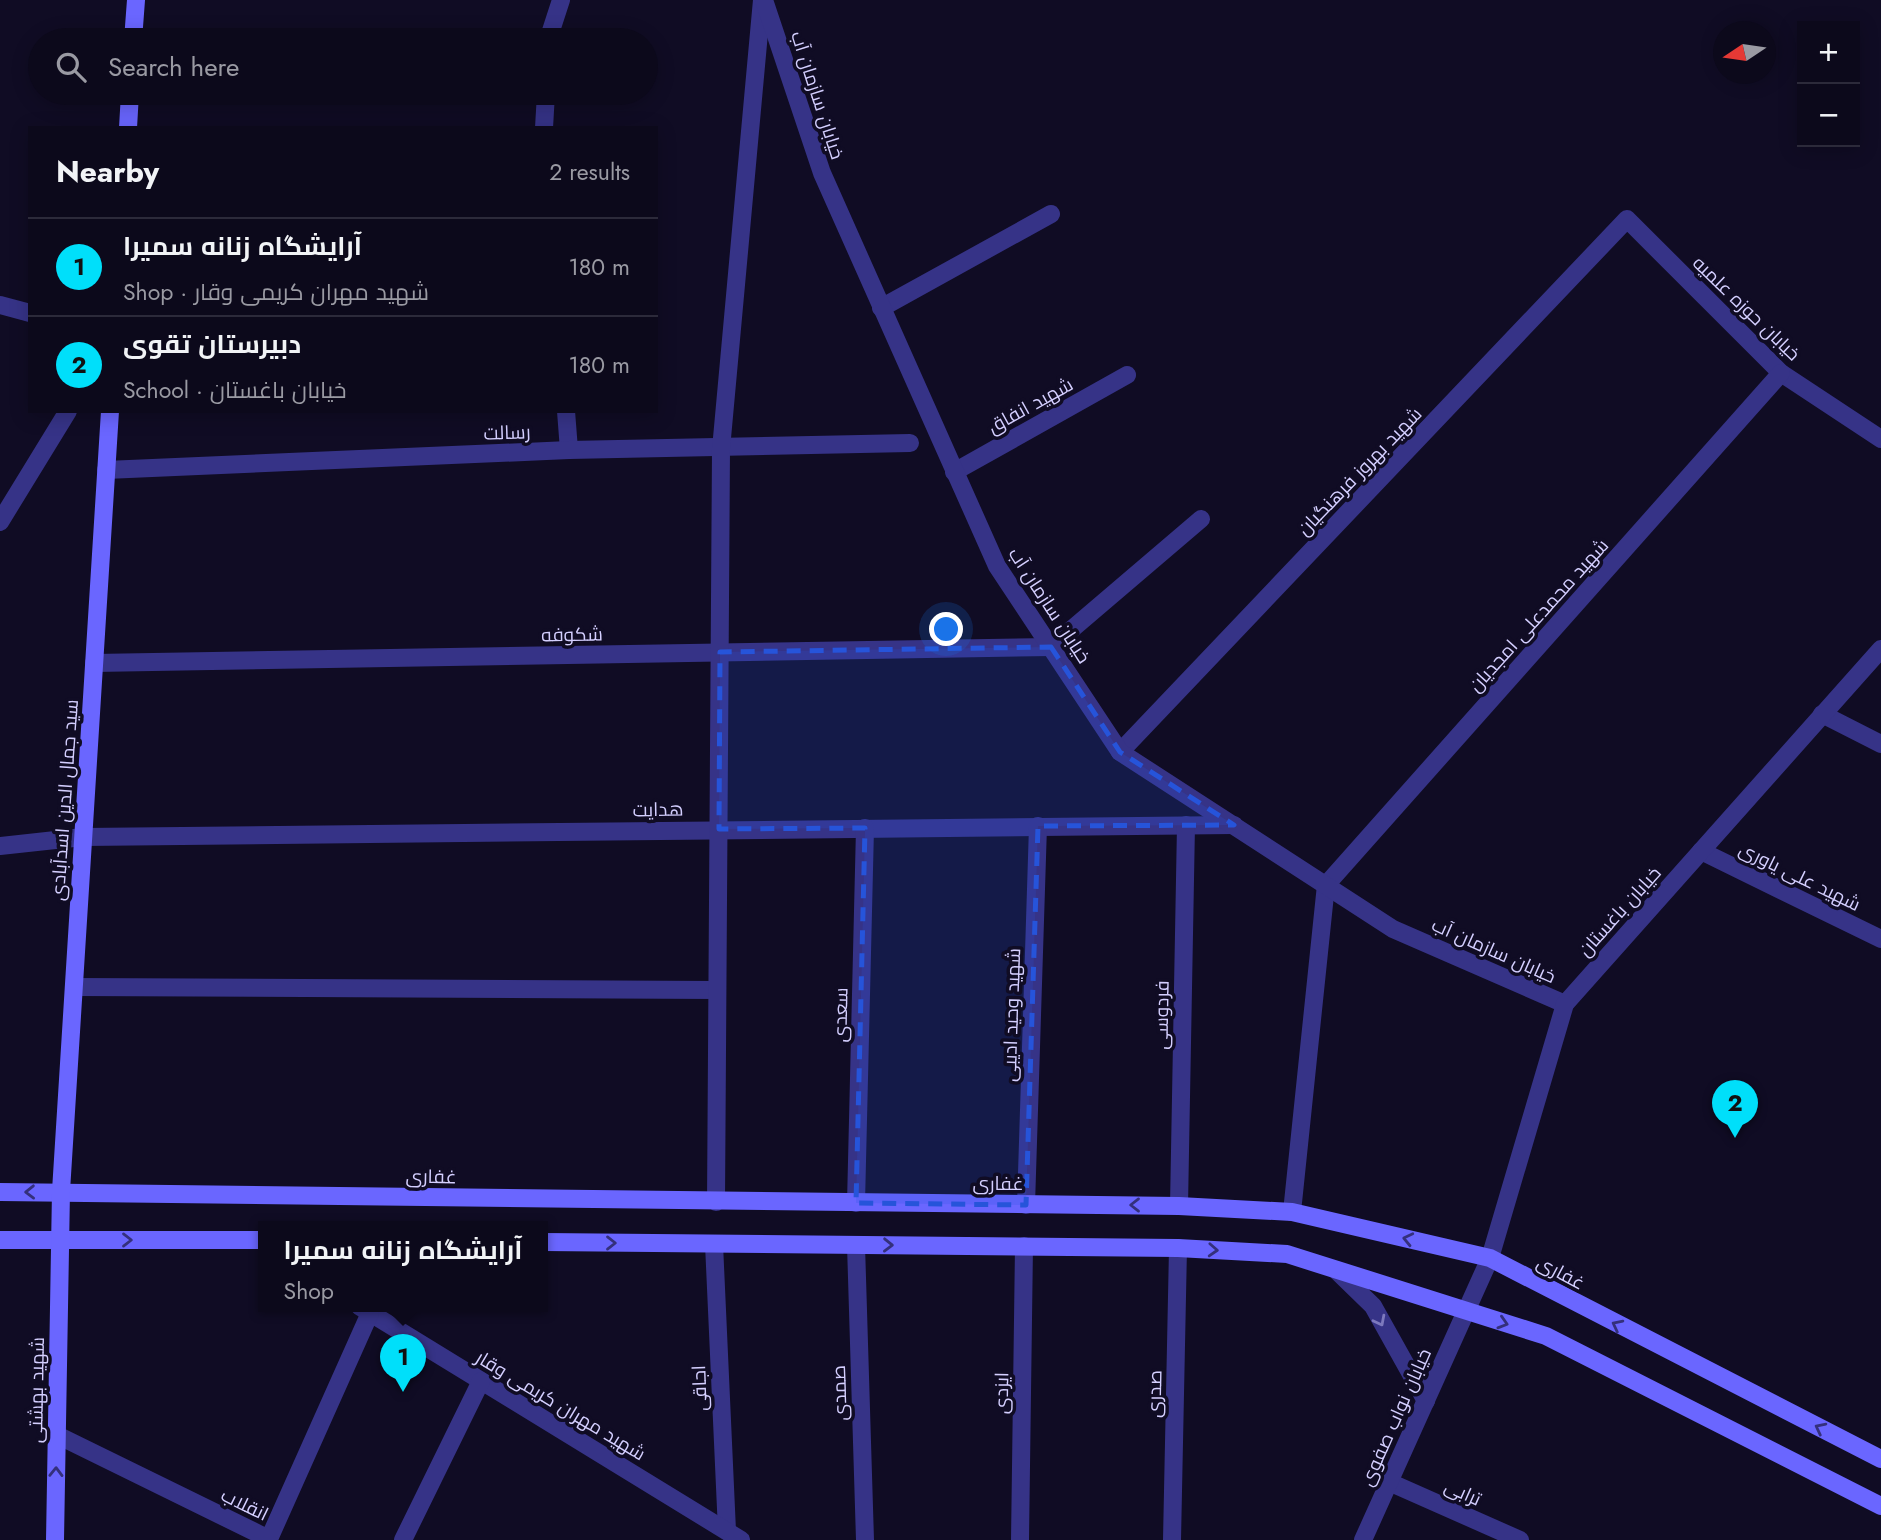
<!DOCTYPE html>
<meta charset="utf-8">
<style>
:root{--surface:#0c091b;--page:#151224;--text:#f1f3f6;--muted:#9a9aa3;--line:#2c2a3a;--accent:#00dffa}
body{margin:0;font-family:Jost,Cairo,sans-serif;background:var(--page);color:var(--text)}
.controls{position:absolute;right:21px;top:21px;display:grid;overflow:hidden;border-radius:0px;box-shadow:0 4px 18px #0003}
.controls button{width:63px;height:63px;display:grid;place-items:center;padding:0;border:0;border-bottom:2px solid var(--line);background:var(--surface);color:var(--text);font:35px sans-serif}
.compass{position:absolute;left:1713px;top:21px;width:63px;height:63px;border-radius:50%;background:var(--surface);box-shadow:0 4px 18px #0003;rotate:257deg}
.you{position:absolute;left:947px;top:630px;width:24px;height:24px;margin:-18px;border:5px solid #fff;border-radius:50%;background:#1a73e8;box-shadow:0 0 0 10px #1a73e833}
.badge{display:grid;place-items:center;width:46px;height:46px;border-radius:50%;background:var(--accent);color:#111;font-size:23px;font-weight:700}
.pin{position:absolute;translate:-50% -58px;filter:drop-shadow(0 2px 4px #0008)}
.pin::after{content:'';position:absolute;top:37px;width:24px;height:21px;background:inherit;clip-path:polygon(0 0,100% 0,50% 100%)}
.popup{position:absolute;left:258px;top:1221px;width:290px;height:91px;box-sizing:border-box;display:grid;place-content:center;border-radius:0px;background:var(--surface);filter:drop-shadow(0 2px 5px #0005);font-size:23px;white-space:nowrap;color:var(--muted)}
.popup b{font-size:26px;color:var(--text)}
.popup::after{content:'';position:absolute;left:50%;top:100%;margin-left:-14px;border:14px solid transparent;border-top-color:var(--surface)}
.list{margin:0;padding:0;list-style:none}
h2{display:flex;justify-content:space-between;align-items:center;height:91px;margin:0;padding:0 28px;font-size:30px}
h2 small{font-size:23px;font-weight:400;color:var(--muted)}
.list li{display:grid;grid-template-columns:46px 1fr auto;gap:21px;align-items:center;box-sizing:border-box;height:98px;padding:0 28px;border-top:2px solid var(--line)}
.list b{display:block;font-size:26px;white-space:nowrap}
.list p{margin:0;font-size:23px;white-space:nowrap;color:var(--muted)}
.list em{font-size:23px;font-style:normal;color:var(--muted)}
.icon{flex:none;width:38px;height:38px;fill:none;stroke:currentColor;stroke-width:2;stroke-linecap:round;stroke-linejoin:round}
.map{position:relative;flex:none;width:1881px;height:1540px;overflow:hidden}
.search{position:absolute;background:var(--surface);box-shadow:0 4px 18px #0003;left:28px;top:28px;width:630px;height:77px;display:flex;align-items:center;gap:18px;box-sizing:border-box;padding:0 24px;border-radius:38px;color:var(--muted);font-size:26px}
.panel{position:absolute;background:var(--surface);box-shadow:0 4px 18px #0003;left:28px;top:126px;width:630px;height:287px;border-radius:0px}
.map>svg:first-child{display:block}
.lines{fill:none;stroke-linecap:round;stroke-linejoin:round}
.minor{stroke:#363387;stroke-width:18}
.tertiary{stroke:#363387;stroke-width:18}
.secondary{stroke:#6a66ff;stroke-width:18}
.oneway{stroke:#34307c}
.oneway2{stroke:#7d79bd}
.marked{fill:#2654da;fill-opacity:0.2;stroke:#2654da;stroke-width:5;stroke-dasharray:14 9;stroke-linejoin:round}
.labels{text-anchor:middle;stroke-width:7;stroke-linejoin:round;paint-order:stroke}
.street-label{font-size:19px;fill:#d4cfff;stroke:#100c24}
</style>
<div class="map">
<svg width="1881" height="1540" viewBox="0 0 1881 1540">
<rect width="100%" height="100%" fill="#100c24"/>
<g class="lines">
<!-- minor -->
<g class="minor">
<polyline points="548,40 561,0"/>
<polyline points="544,128 546,93"/>
<polyline points="0,305 30,313"/>
<polyline points="881,308 1051,214"/>
<polyline points="566,411 569,450"/>
<polyline points="106,470 569,450 910,443"/>
<polyline points="954,472 1127,375"/>
<polyline points="0,522 68,411"/>
<polyline points="94,663 1051,647 1201,519"/>
<polyline points="1822,714 1881,744"/>
<polyline points="1120,752 1627,219 1781,373 1881,439"/>
<polyline points="0,846 83,837 1234,825"/>
<polyline points="1701,851 1881,939"/>
<polyline points="74,987 717,990"/>
<polyline points="716,1202 721,449 762,0"/>
<polyline points="856,1203 865,828"/>
<polyline points="1026,1205 1038,826"/>
<polyline points="1179,1206 1186,825"/>
<polyline points="1292,1212 1326,885 1781,373"/>
<polyline points="714,1244 727,1531"/>
<polyline points="856,1245 865,1540"/>
<polyline points="359,1306 741,1540"/>
<polyline points="57,1435 269,1539 370,1313"/>
<polyline points="1389,1482 1520,1540"/>
<polyline points="403,1540 481,1381"/>
<polyline points="1020,1540 1024,1246"/>
<polyline points="1172,1540 1178,1248"/>
</g>
<!-- tertiary -->
<g class="tertiary">
<polyline points="764,0 822,173 997,566 1120,752 1393,929 1565,1004"/>
<polyline points="1336,1270 1373,1306 1426,1401"/>
<polyline points="1363,1540 1490,1258 1565,1004 1881,649"/>
</g>
<!-- secondary -->
<g class="secondary">
<polyline points="133,40 136,0"/>
<polyline points="128,128 130,93"/>
<polyline points="0,1192 1179,1206 1292,1212 1490,1258 1881,1459"/>
<polyline points="0,1240 263,1240"/>
<polyline points="543,1242 1178,1248 1287,1254 1546,1336 1881,1506"/>
<polyline points="55,1540 61,1191 110,411"/>
</g>
</g>
<!-- one-way arrows -->
<defs><path id="oneway-chevron" d="M-2-3.5L2.5 0L-2 3.5" fill="none" stroke-width="1.6" stroke-linecap="round" stroke-linejoin="round" transform="scale(1.75)"/></defs>
<g class="oneway">
<use href="#oneway-chevron" transform="translate(30 1192) rotate(179)"/>
<use href="#oneway-chevron" transform="translate(1135 1205) rotate(-180)"/>
<use href="#oneway-chevron" transform="translate(1408 1239) rotate(-167)"/>
<use href="#oneway-chevron" transform="translate(127 1240)"/>
<use href="#oneway-chevron" transform="translate(611 1243)"/>
<use href="#oneway-chevron" transform="translate(888 1245) rotate(1)"/>
<use href="#oneway-chevron" transform="translate(1213 1250) rotate(3)"/>
<use href="#oneway-chevron" transform="translate(1503 1323) rotate(17)"/>
<use href="#oneway-chevron" transform="translate(1617 1325) rotate(-153)"/>
<use href="#oneway-chevron" transform="translate(1820 1428) rotate(-153)"/>
<use href="#oneway-chevron" transform="translate(56 1472) rotate(-89)"/>
</g>
<use class="oneway2" href="#oneway-chevron" transform="translate(1380 1321) rotate(63)"/>
<!-- marked area -->
<path class="marked" d="M1051 647 1120 752 1234 825 1038 826 1026 1205 856 1203 865 828 719 829 720 652Z"/>
<g class="labels">
<!-- street labels -->
<g class="street-label">
<text transform="translate(818 95) rotate(72)" y="7">خیابان سازمان آب</text>
<text transform="translate(1747 308) rotate(44)" y="7">خیابان حوزه علمیه</text>
<text transform="translate(1030 405) rotate(-29)" y="7">شهید انفاق</text>
<text transform="translate(507 432) rotate(-2)" y="7">رسالت</text>
<text transform="translate(1359 471) rotate(-46)" y="7">شهید بهروز فرهنگیان</text>
<text transform="translate(1050 605) rotate(57)" y="7">خیابان سازمان آب</text>
<text transform="translate(1538 615) rotate(-48)" y="7">شهید محمدعلی امجدیان</text>
<text transform="translate(572 634) rotate(-1)" y="7">شکوفه</text>
<text transform="translate(64 800) rotate(-86)" y="7">سید جمال الدین اسدآبادی</text>
<text transform="translate(658 809) rotate(-1)" y="7">هدایت</text>
<text transform="translate(1800 876) rotate(26)" y="7">شهید علی یاوری</text>
<text transform="translate(1619 911) rotate(-48)" y="7">خیابان باغستان</text>
<text transform="translate(1494 950) rotate(24)" y="7">خیابان سازمان آب</text>
<text transform="translate(840 1015) rotate(-89)" y="7">سعدی</text>
<text transform="translate(1011 1015) rotate(-88)" y="7">شهید وحید ادیبی</text>
<text transform="translate(1161 1015) rotate(-89)" y="7">فردوسی</text>
<text transform="translate(431 1176) rotate(1)" y="7">غفاری</text>
<text x="998" y="1190">غفاری</text>
<text transform="translate(1561 1272) rotate(28)" y="7">غفاری</text>
<text transform="translate(699 1388) rotate(-92)" y="7">اجاقی</text>
<text transform="translate(36 1390) rotate(-89)" y="7">شهید بهشتی</text>
<text transform="translate(839 1393) rotate(-92)" y="7">صمدی</text>
<text transform="translate(1001 1393) rotate(-89)" y="7">ایزدی</text>
<text transform="translate(1154 1394) rotate(-89)" y="7">صدری</text>
<text transform="translate(561 1405) rotate(31)" y="7">شهید مهران کریمی وقار</text>
<text transform="translate(1395 1417) rotate(-66)" y="7">خیابان نواب صفوی</text>
<text transform="translate(1463 1492) rotate(24)" y="7">ترابی</text>
<text transform="translate(245 1504) rotate(26)" y="7">انقلاب</text>
</g>
</g>
</svg>
<div class="controls">
<button>+</button>
<button>−</button>
</div>
<svg class="compass" viewBox="-18 -18 36 36"><path d="M0-13l5 13h-10z" fill="#e53935"/><path d="M0 13l5-13h-10z" fill="#9a9aa3"/></svg>
<div class="you"></div>
<div class="pin badge" style="left:403px;top:1392px">1</div>
<div class="popup"><b>آرایشگاه زنانه سمیرا</b>Shop</div>
<div class="pin badge" style="left:1735px;top:1138px">2</div>
<div class="search"><svg class="icon" aria-label="search" viewBox="0 0 24 24"><circle cx="10" cy="10" r="6"/><path d="M15 15l6 6"/></svg>Search here</div>
<section class="panel">
<h2>Nearby<small>2 results</small></h2>
<ul class="list">
<li><span class="badge">1</span><div><b>آرایشگاه زنانه سمیرا</b><p>Shop · شهید مهران کریمی وقار</p></div><em>180 m</em></li>
<li><span class="badge">2</span><div><b>دبیرستان تقوی</b><p>School · خیابان باغستان</p></div><em>180 m</em></li>
</ul>
</section>
</div>
